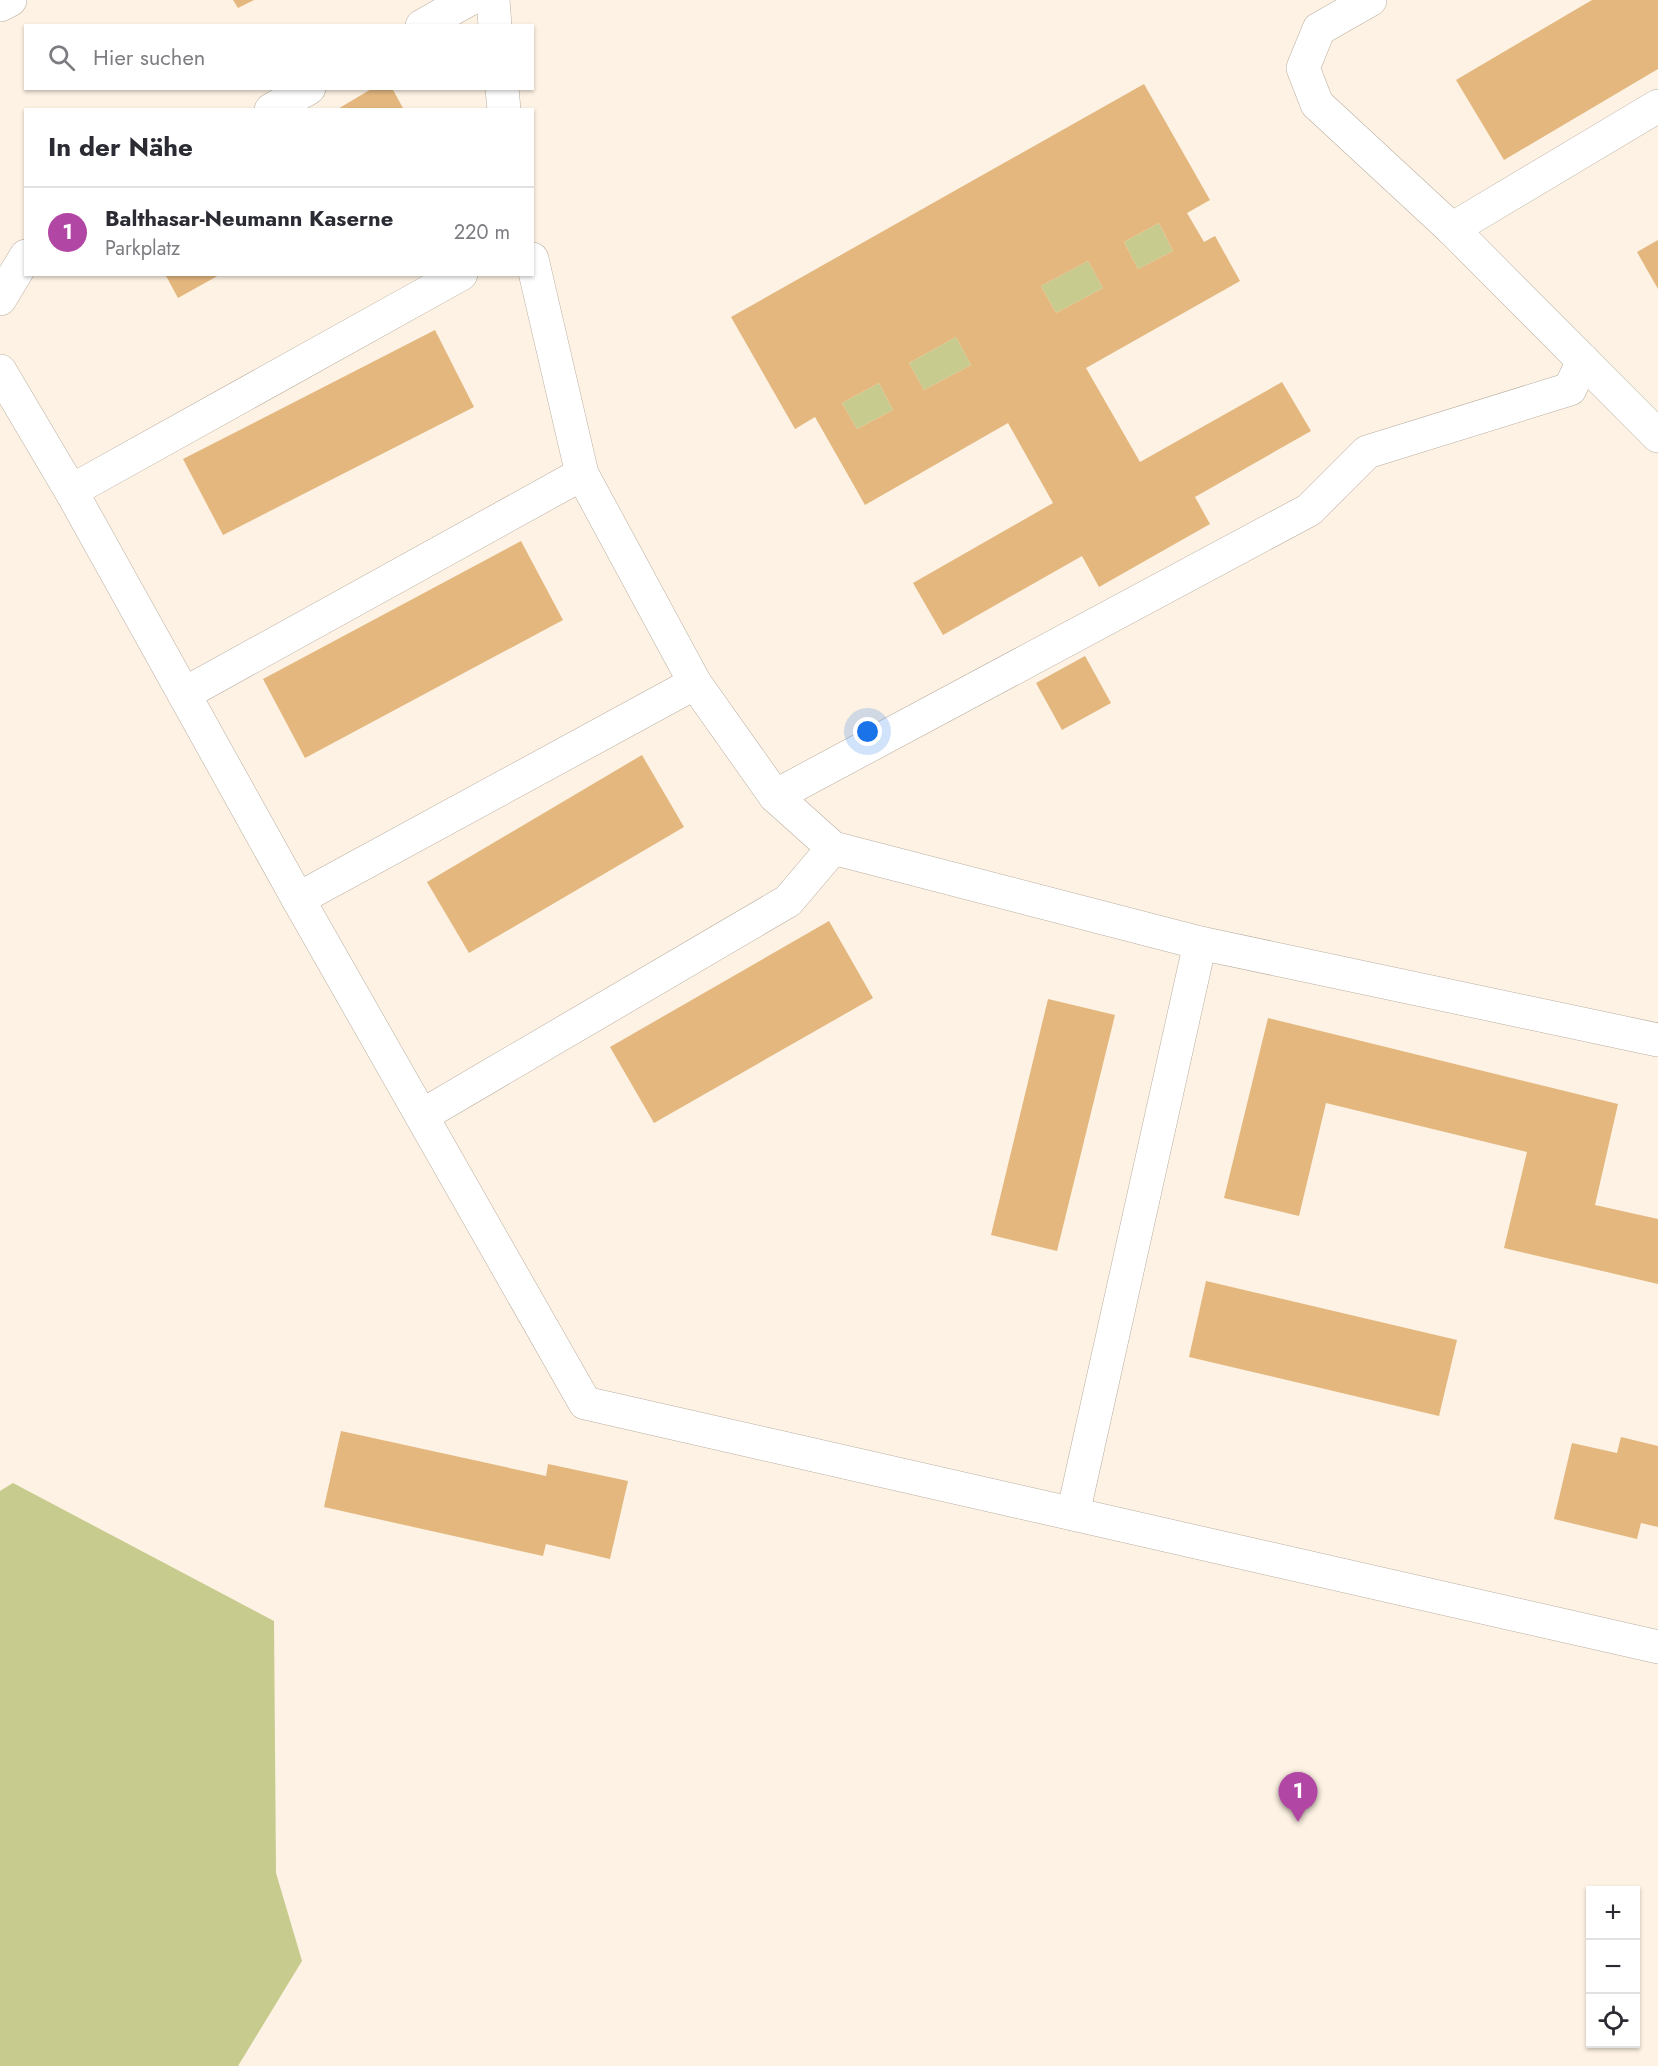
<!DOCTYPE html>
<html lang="de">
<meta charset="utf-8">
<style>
:root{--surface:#fff;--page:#f2f2f3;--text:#2b2b33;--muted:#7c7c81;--line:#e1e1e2;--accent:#b246a5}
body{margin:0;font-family:Jost,sans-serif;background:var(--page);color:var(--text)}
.controls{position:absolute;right:18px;bottom:18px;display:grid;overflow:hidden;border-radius:0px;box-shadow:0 2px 4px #0004}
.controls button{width:54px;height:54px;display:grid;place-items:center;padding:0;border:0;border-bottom:2px solid var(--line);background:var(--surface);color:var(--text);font:30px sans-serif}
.you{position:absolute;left:868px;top:732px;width:21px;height:21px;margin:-15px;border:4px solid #fff;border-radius:50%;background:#1a73e8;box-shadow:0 0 0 9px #1a73e833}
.badge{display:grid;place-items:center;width:39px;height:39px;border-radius:50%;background:var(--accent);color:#fff;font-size:20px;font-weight:700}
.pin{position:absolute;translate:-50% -50px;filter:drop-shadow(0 2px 3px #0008)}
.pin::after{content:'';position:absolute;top:32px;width:21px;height:18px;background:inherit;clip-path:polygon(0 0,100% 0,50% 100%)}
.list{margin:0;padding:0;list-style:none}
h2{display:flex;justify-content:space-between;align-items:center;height:78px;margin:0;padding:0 24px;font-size:26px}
h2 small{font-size:20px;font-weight:400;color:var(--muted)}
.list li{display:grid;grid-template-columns:39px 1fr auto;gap:18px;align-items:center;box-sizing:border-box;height:90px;padding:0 24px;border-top:2px solid var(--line)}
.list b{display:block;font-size:22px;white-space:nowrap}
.list p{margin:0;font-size:20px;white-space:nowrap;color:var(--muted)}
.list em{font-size:20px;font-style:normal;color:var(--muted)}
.icon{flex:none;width:33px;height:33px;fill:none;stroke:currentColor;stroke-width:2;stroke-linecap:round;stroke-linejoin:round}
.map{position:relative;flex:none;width:1658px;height:2066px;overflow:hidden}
.search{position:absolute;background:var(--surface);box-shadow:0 2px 4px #0004;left:24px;top:24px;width:510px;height:66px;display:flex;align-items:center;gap:15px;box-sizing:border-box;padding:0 21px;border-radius:0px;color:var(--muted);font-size:22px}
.panel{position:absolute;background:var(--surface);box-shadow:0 2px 4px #0004;left:24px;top:108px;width:510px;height:168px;border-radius:0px}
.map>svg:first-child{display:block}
.green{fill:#c7cb8e}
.building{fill:#e3b77e;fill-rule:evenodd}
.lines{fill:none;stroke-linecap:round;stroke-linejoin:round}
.minor-casing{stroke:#b9aea1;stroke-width:34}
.minor{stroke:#fff;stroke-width:33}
</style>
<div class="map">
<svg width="1658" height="2066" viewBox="0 0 1658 2066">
<rect width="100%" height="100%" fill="#fdf2e3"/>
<!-- green -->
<g class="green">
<polygon points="1159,223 1173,251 1138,269 1124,242"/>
<polygon points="1088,261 1103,288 1056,313 1041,286"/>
<polygon points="956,337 971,365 924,390 909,363"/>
<polygon points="879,383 893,410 857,429 842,403"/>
<polygon points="13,1483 274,1621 276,1873 302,1961 238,2066 0,2066 0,1491"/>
</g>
<!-- building -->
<g class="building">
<polygon points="233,0 254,0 238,8"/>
<polygon points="1592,0 1658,0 1658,69 1504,160 1456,80"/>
<path d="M1144 84 1210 200 1187 213 1204 242 1215 236 1240 281 1086 368 1140 462 1282 382 1311 431 1195 497 1210 524 1099 587 1082 556 943 635 913 583 1053 503 1008 423 865 505 815 417 795 429 731 317ZM1159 223 1173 251 1138 269 1124 242ZM1088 261 1103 288 1056 313 1041 286ZM956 337 971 365 924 390 909 363ZM879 383 893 410 857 429 842 403Z"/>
<polygon points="373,88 392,88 404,110 336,110"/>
<polygon points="1658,240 1658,289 1637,252"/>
<polygon points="165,274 221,274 178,298"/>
<polygon points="435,330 474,407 223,535 183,459"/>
<polygon points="521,541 563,620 305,758 263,679"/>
<polygon points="1085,656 1111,703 1062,730 1036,683"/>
<polygon points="642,755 684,827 469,953 427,882"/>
<polygon points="829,921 873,998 654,1123 610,1047"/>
<polygon points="1048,999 1115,1015 1057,1251 991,1235"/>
<polygon points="1268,1018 1618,1104 1595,1205 1658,1219 1658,1284 1504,1248 1527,1152 1326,1103 1299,1216 1224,1198"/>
<polygon points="1206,1281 1457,1340 1439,1416 1189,1357"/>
<polygon points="341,1431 546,1476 548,1464 628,1481 610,1559 546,1544 543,1556 324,1507"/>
<polygon points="1621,1437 1658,1446 1658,1527 1641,1523 1637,1539 1554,1519 1572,1443 1617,1453"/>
</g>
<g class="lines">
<!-- minor casing -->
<g class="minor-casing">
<g id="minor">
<polyline points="493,0 495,26"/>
<polyline points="1370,0 1319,29 1303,68 1317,104 1452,229 1658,436"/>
<polyline points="0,5 10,0"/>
<polyline points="422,26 468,0"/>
<polyline points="502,88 504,110"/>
<polyline points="271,110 309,88"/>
<polyline points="1452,229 1658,106"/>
<polyline points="532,259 582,474 695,683 775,796 833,848 1200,943 1658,1040"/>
<polyline points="0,299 26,256"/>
<polyline points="0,371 71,491 298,899 585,1403 1658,1647"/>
<polyline points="71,491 461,274"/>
<polyline points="184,694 582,474"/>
<polyline points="775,796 1309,510 1367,452 1570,389 1583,360"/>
<polyline points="298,899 695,683"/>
<polyline points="423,1115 788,901 833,848"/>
<polyline points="1073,1514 1200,943"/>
</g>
</g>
<!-- minor -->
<use href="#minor" class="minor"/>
</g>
</svg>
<div class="controls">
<button>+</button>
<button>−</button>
<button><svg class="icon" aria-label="locate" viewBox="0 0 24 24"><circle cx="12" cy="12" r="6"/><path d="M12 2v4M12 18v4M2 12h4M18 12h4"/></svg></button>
</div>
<div class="you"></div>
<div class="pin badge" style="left:1298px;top:1822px">1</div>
<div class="search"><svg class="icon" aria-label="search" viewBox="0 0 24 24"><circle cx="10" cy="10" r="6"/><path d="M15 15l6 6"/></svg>Hier suchen</div>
<section class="panel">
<h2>In der Nähe<small></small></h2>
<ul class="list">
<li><span class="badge">1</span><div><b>Balthasar-Neumann Kaserne</b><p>Parkplatz</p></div><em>220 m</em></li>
</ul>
</section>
</div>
